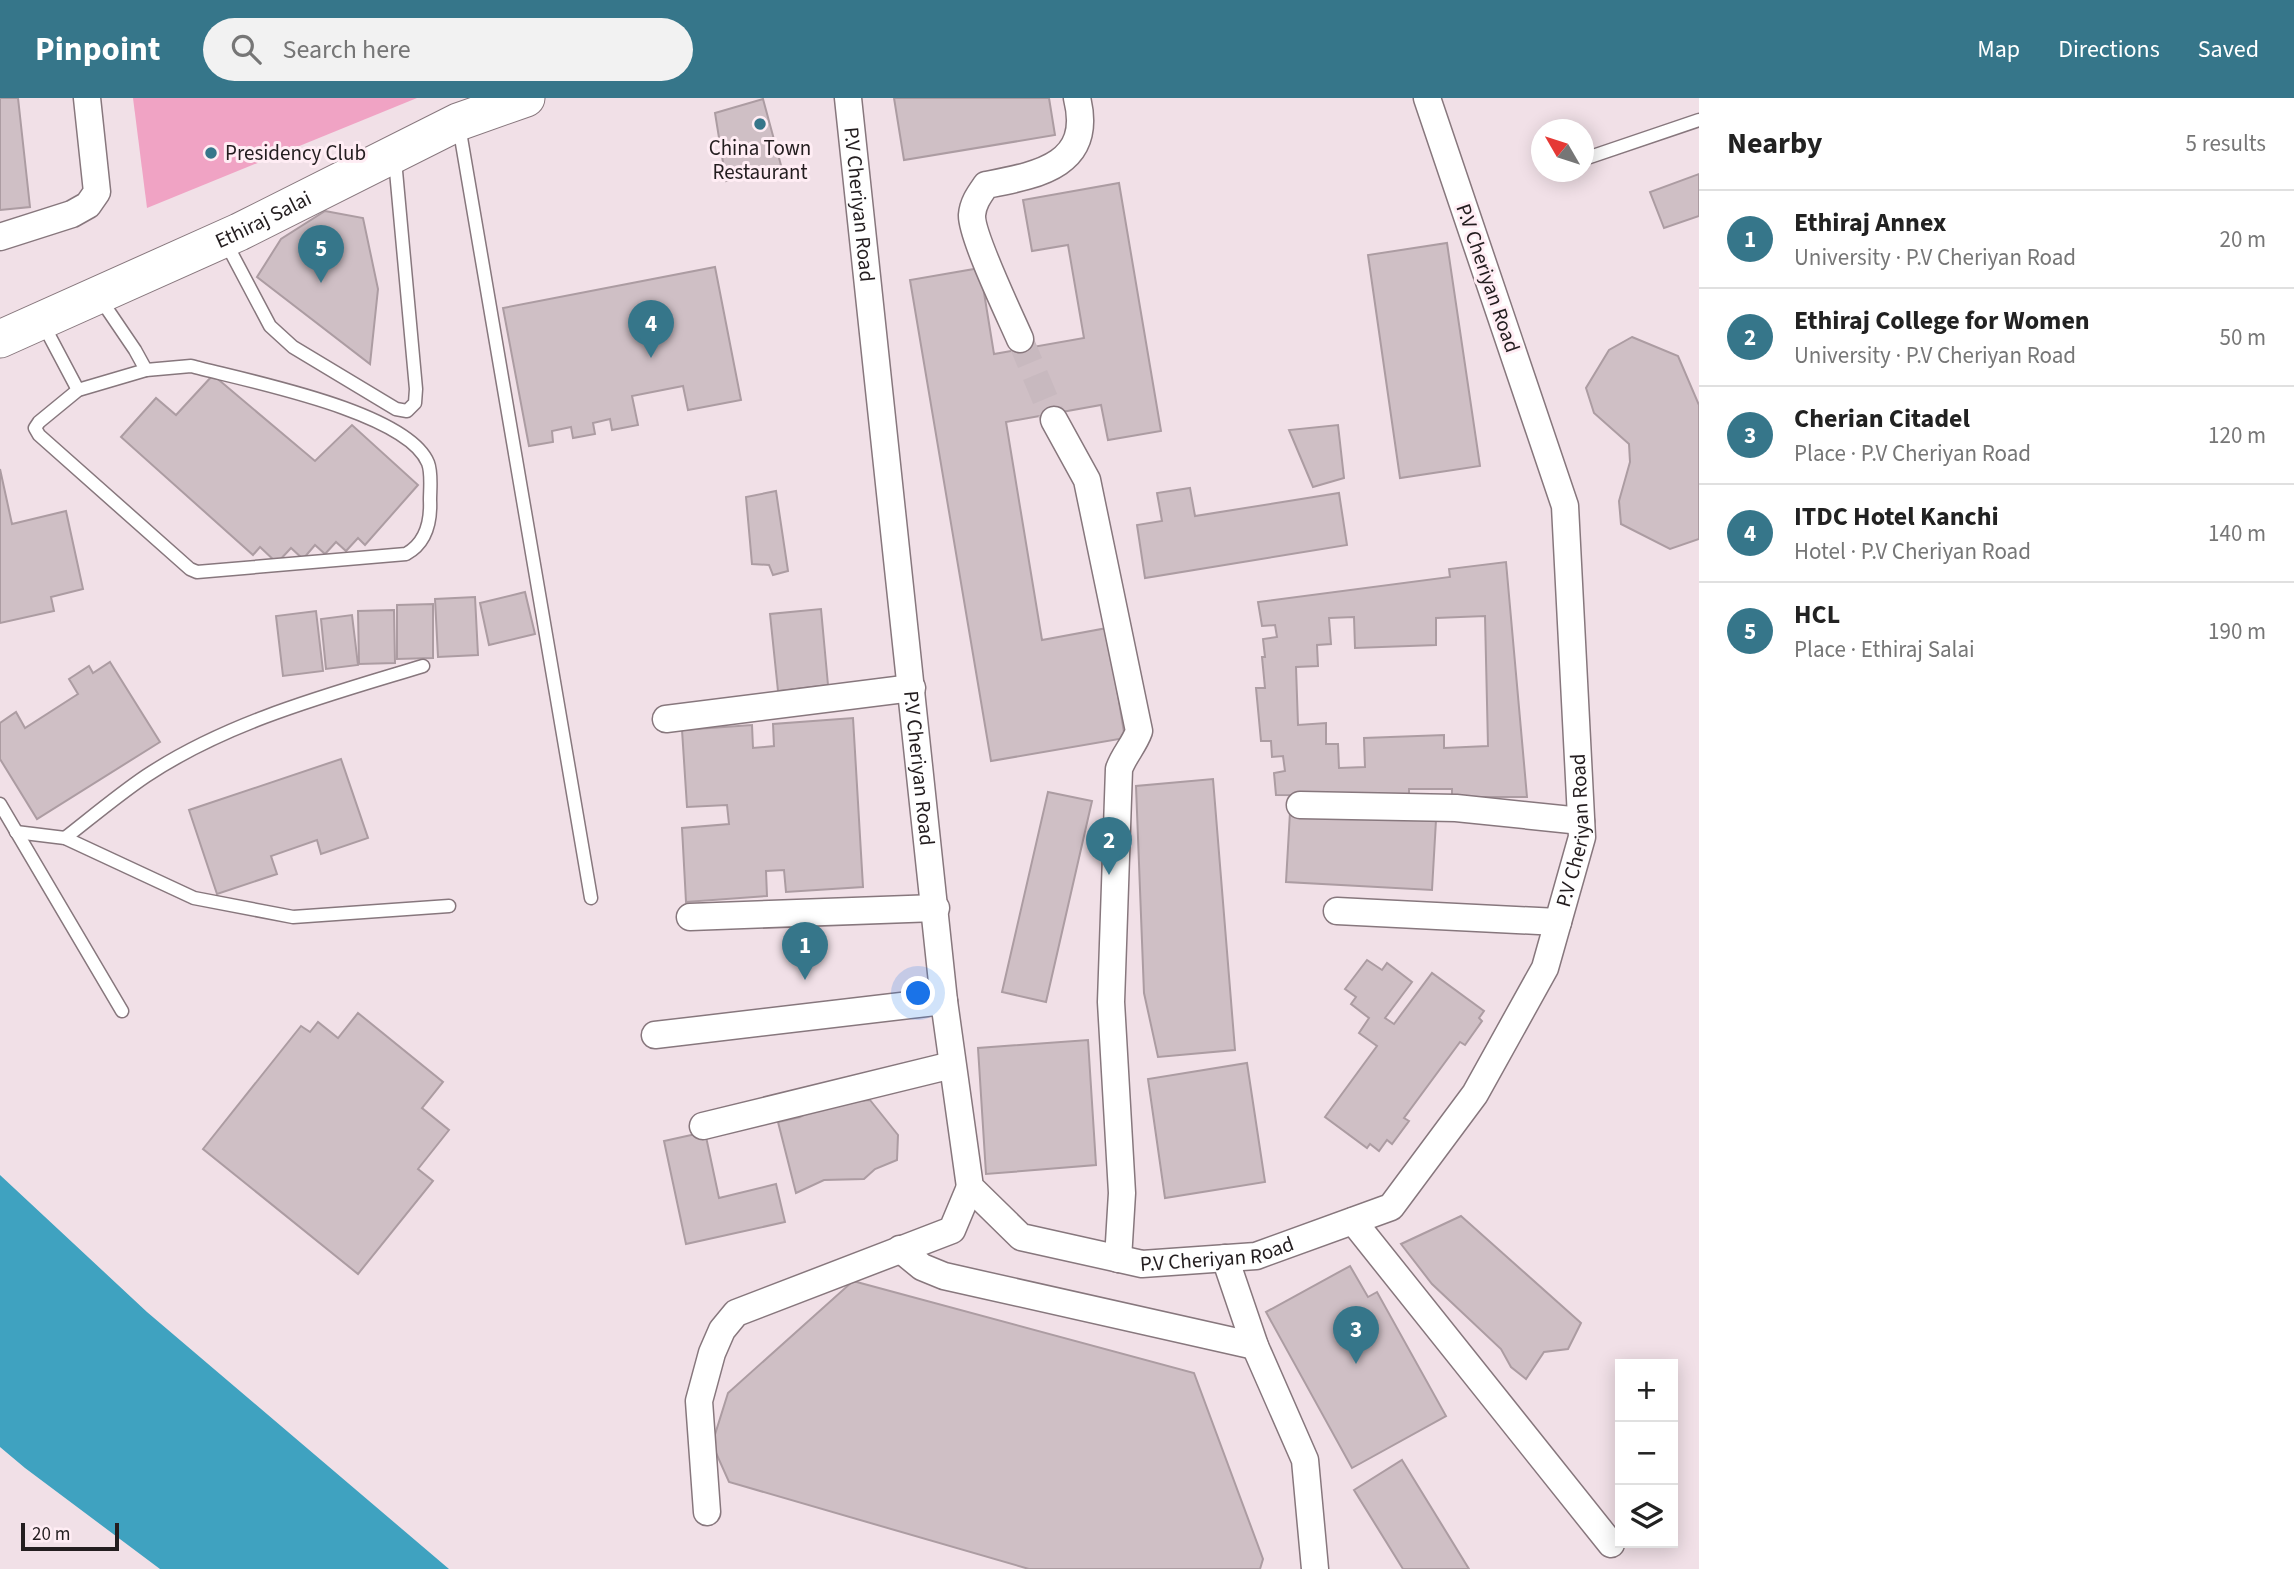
<!DOCTYPE html>
<meta charset="utf-8">
<style>
:root{--surface:#fff;--page:#f2f2f2;--text:#222;--muted:#767676;--line:#e0e0e0;--accent:#36768a}
body{margin:0;font-family:"Source Sans 3",sans-serif;background:var(--page);color:var(--text)}
.controls{position:absolute;right:21px;bottom:21px;display:grid;overflow:hidden;border-radius:0px;box-shadow:0 4px 18px #0003}
.controls button{width:63px;height:63px;display:grid;place-items:center;padding:0;border:0;border-bottom:2px solid var(--line);background:var(--surface);color:var(--text);font:35px sans-serif}
.compass{position:absolute;left:1531px;top:21px;width:63px;height:63px;border-radius:50%;background:var(--surface);box-shadow:0 4px 18px #0003;rotate:309deg}
.scale{position:absolute;left:21px;bottom:18px;width:98px;box-sizing:border-box;padding-left:7px;border:4px solid #231d1f;border-top:0;font-size:19px;line-height:24px;white-space:nowrap;color:#231d1f;-webkit-text-stroke:5px #ffedf4;paint-order:stroke}
.you{position:absolute;left:919px;top:896px;width:24px;height:24px;margin:-18px;border:5px solid #fff;border-radius:50%;background:#1a73e8;box-shadow:0 0 0 10px #1a73e833}
.badge{display:grid;place-items:center;width:46px;height:46px;border-radius:50%;background:var(--accent);color:#fff;font-size:23px;font-weight:700}
.pin{position:absolute;translate:-50% -58px;filter:drop-shadow(0 2px 4px #0008)}
.pin::after{content:'';position:absolute;top:37px;width:24px;height:21px;background:inherit;clip-path:polygon(0 0,100% 0,50% 100%)}
.list{margin:0;padding:0;list-style:none}
h2{display:flex;justify-content:space-between;align-items:center;height:91px;margin:0;padding:0 28px;font-size:30px}
h2 small{font-size:23px;font-weight:400;color:var(--muted)}
.list li{display:grid;grid-template-columns:46px 1fr auto;gap:21px;align-items:center;box-sizing:border-box;height:98px;padding:0 28px;border-top:2px solid var(--line)}
.list b{display:block;font-size:26px;white-space:nowrap}
.list p{margin:0;font-size:23px;white-space:nowrap;color:var(--muted)}
.list em{font-size:23px;font-style:normal;color:var(--muted)}
.icon{flex:none;width:38px;height:38px;fill:none;stroke:currentColor;stroke-width:2;stroke-linecap:round;stroke-linejoin:round}
.map{position:relative;flex:none;width:1699px;height:1471px;overflow:hidden}
header{display:flex;align-items:center;gap:42px;box-sizing:border-box;height:98px;padding:0 35px;background:var(--accent);color:#fff}
header strong{font-size:33px}
nav{display:flex;gap:38px;margin-inline-start:auto;font-size:24px}
.search{width:490px;height:63px;background:var(--page);display:flex;align-items:center;gap:18px;box-sizing:border-box;padding:0 24px;border-radius:38px;color:var(--muted);font-size:26px}
main{display:flex}
aside{flex:1;background:var(--surface)}
.map>svg:first-child{display:block}
.green{fill:#f0a3c4}
.water{fill:#3fa2c0}
.building{fill:#cfbfc5;stroke:#ac9ca2;stroke-width:2;fill-rule:evenodd}
.lines{fill:none;stroke-linecap:round;stroke-linejoin:round}
.minor-tunnel{stroke:#c8b9bf;stroke-width:26;stroke-dasharray:26 13;stroke-linecap:butt}
.service-casing{stroke:#87777d;stroke-width:15}
.minor-casing{stroke:#87777d;stroke-width:29}
.secondary-casing{stroke:#87777d;stroke-width:39}
.service{stroke:#fff;stroke-width:12}
.minor{stroke:#fff;stroke-width:26}
.secondary{stroke:#fff;stroke-width:37}
.poi-dot{fill:#36768a;stroke:#ffedf4;stroke-width:2.5}
.labels{text-anchor:middle;stroke-width:6;stroke-linejoin:round;paint-order:stroke}
.poi-label{font-size:21px;fill:#231d1f;stroke:#ffedf4}
.street-label{font-size:21px;fill:#231d1f;stroke:#ffedf4}
</style>
<header>
<strong>Pinpoint</strong>
<div class="search"><svg class="icon" aria-label="search" viewBox="0 0 24 24"><circle cx="10" cy="10" r="6"/><path d="M15 15l6 6"/></svg>Search here</div>
<nav><a>Map</a><a>Directions</a><a>Saved</a></nav>
</header>
<main>
<div class="map">
<svg width="1699" height="1471" viewBox="0 0 1699 1471">
<rect width="100%" height="100%" fill="#f1e0e7"/>
<!-- green -->
<polygon class="green" points="133,0 417,0 147,110"/>
<!-- water -->
<polygon class="water" points="0,1077 147,1214 449,1471 160,1471 25,1370 0,1349"/>
<!-- building -->
<g class="building">
<polygon points="0,0 18,0 30,109 0,112"/>
<polygon points="894,0 1049,0 1055,37 904,62"/>
<polygon points="763,1 782,71 726,83 715,15"/>
<polygon points="1699,76 1699,118 1664,130 1650,94"/>
<polygon points="1119,85 1161,333 1108,342 1101,307 1006,324 1042,542 1107,530 1125,640 991,663 910,182 980,170 994,256 1084,240 1068,147 1032,153 1023,102"/>
<polygon points="325,113 363,120 378,191 370,266 257,179 281,141"/>
<polygon points="1447,145 1480,368 1400,380 1368,157"/>
<polygon points="715,169 741,302 688,312 683,288 632,298 638,327 612,332 610,321 593,325 595,336 573,340 571,329 552,333 553,344 529,348 503,210"/>
<polygon points="1632,239 1678,258 1699,307 1699,441 1670,451 1621,426 1619,403 1630,364 1629,346 1594,315 1586,290 1609,252"/>
<polygon points="213,277 315,363 352,327 418,387 365,447 358,440 346,453 336,444 325,456 315,447 303,461 291,450 277,465 260,449 253,457 121,339 156,300 176,317"/>
<polygon points="1338,327 1344,380 1313,389 1289,332"/>
<polygon points="0,371 12,426 66,413 83,491 51,499 54,513 0,525"/>
<polygon points="1190,390 1195,418 1339,395 1347,447 1145,480 1137,427 1162,423 1157,395"/>
<polygon points="776,393 788,473 773,477 769,467 752,466 746,399"/>
<path d="M1506 464 1527 699H1452V691H1409V698L1276 697 1274 675 1285 673 1283 658 1272 659 1271 643H1261L1256 590H1265L1262 559H1265L1263 541 1277 539 1275 527 1262 528 1258 504 1450 479 1449 471ZM1485 518 1488 648 1444 650V637L1364 640 1365 669 1339 670 1338 646H1326V625L1298 627 1296 569 1318 568 1317 547 1331 546 1329 520 1354 519 1355 550 1436 547V520Z"/>
<polygon points="525,494 535,536 489,547 480,505"/>
<polygon points="475,499 478,557 438,559 435,501"/>
<polygon points="433,506 433,560 397,561 397,507"/>
<polygon points="821,511 828,587 778,593 770,516"/>
<polygon points="394,512 395,565 359,566 358,513"/>
<polygon points="316,513 323,573 283,578 276,518"/>
<polygon points="352,517 358,567 326,571 321,521"/>
<polygon points="110,564 160,644 37,721 0,661 0,625 16,614 25,630 78,596 69,581 89,568 93,575"/>
<polygon points="853,620 863,789 786,794 784,772 766,773 767,798 686,804 682,730 729,726 727,707 687,709 682,632 752,627 753,650 774,648 773,626"/>
<polygon points="341,661 368,740 321,756 317,742 271,758 277,776 217,796 189,712"/>
<polygon points="1213,681 1235,952 1158,959 1144,895 1136,688"/>
<polygon points="1048,694 1092,703 1046,904 1002,894"/>
<polygon points="1290,714 1436,722 1432,792 1286,784"/>
<polygon points="1367,862 1382,872 1387,865 1412,884 1385,920 1394,926 1432,875 1484,913 1479,920 1482,923 1465,947 1460,944 1404,1020 1409,1023 1392,1046 1387,1042 1379,1053 1370,1046 1367,1050 1325,1019 1377,948 1359,935 1369,920 1351,906 1356,899 1345,891"/>
<polygon points="358,915 443,984 422,1010 449,1032 418,1071 433,1083 358,1176 203,1051 301,928 310,934 318,924 338,940"/>
<polygon points="1088,942 1096,1067 986,1076 978,950"/>
<polygon points="1247,965 1265,1084 1165,1100 1148,981"/>
<polygon points="870,1002 898,1037 897,1062 875,1071 864,1081 824,1082 796,1095 778,1024 800,1019 823,1006"/>
<polygon points="705,1034 719,1100 776,1086 785,1124 686,1146 664,1043"/>
<polygon points="1461,1118 1581,1225 1568,1251 1544,1254 1526,1281 1511,1269 1501,1251 1432,1186 1401,1146"/>
<polygon points="1350,1168 1368,1199 1377,1194 1446,1318 1352,1370 1266,1214"/>
<polygon points="853,1183 1194,1275 1263,1461 1260,1471 1029,1471 729,1384 712,1346 728,1295"/>
<polygon points="1402,1362 1469,1471 1403,1471 1354,1392"/>
</g>
<g class="lines">
<!-- minor-tunnel -->
<polyline class="minor-tunnel" points="1020,241 1054,322"/>
<!-- service casing -->
<g class="service-casing">
<g id="service">
<polyline points="459,28 591,800"/>
<polyline points="1584,61 1699,22"/>
<polyline points="225,143 270,228 293,249 396,311 407,313 415,305 416,291 395,62"/>
<polyline points="99,199 135,252 146,272"/>
<polyline points="42,224 78,292"/>
<path d="M191 268C243 282 407 313 428 365 432 375 430 391 430 402 431 423 426 445 406 456L197 474 190 471 39 337 35 330 39 324 78 292 146 272Z"/>
<polyline points="0,706 122,913"/>
<polyline points="16,734 65,740 194,800 293,819 449,808"/>
<path d="M65 740C92 719 118 697 146 678 229 623 328 597 423 568"/>
</g>
</g>
<!-- minor casing -->
<g class="minor-casing">
<g id="minor">
<path id="s1" d="M848 0 944 903 970 1089 1021 1139 1142 1166 1256 1158 1391 1109 1475 996 1545 870 1582 739 1565 408 1427 0"/>
<polyline points="0,139 72,116 88,107 97,94 87,0"/>
<path d="M1020 241C1010 218 971 137 972 117 973 105 979 97 986 87 1037 77 1094 68 1077 0"/>
<path d="M1054 322 1087 382 1139 633C1134 647 1124 657 1119 671L1111 904 1122 1095 1118 1161"/>
<polyline points="666,621 912,590"/>
<polyline points="1300,707 1456,710 1581,723"/>
<polyline points="1337,813 1558,824"/>
<polyline points="690,819 936,810"/>
<polyline points="655,937 944,903"/>
<polyline points="703,1028 952,967"/>
<polyline points="1353,1123 1611,1446"/>
<polyline points="900,1151 922,1169 944,1178 1255,1248"/>
<polyline points="1225,1160 1255,1248 1305,1362 1315,1471"/>
<polyline points="707,1414 699,1303 712,1255 722,1232 736,1215 952,1132 970,1089"/>
</g>
</g>
<!-- secondary casing -->
<g class="secondary-casing">
<g id="secondary">
<path id="s2" d="M0 241 239 134 458 24 526 0"/>
</g>
</g>
<!-- service -->
<use href="#service" class="service"/>
<!-- minor -->
<use href="#minor" class="minor"/>
<!-- secondary -->
<use href="#secondary" class="secondary"/>
</g>
<!-- markers -->
<g class="poi-dot">
<circle cx="760" cy="26" r="7"/>
<circle cx="211" cy="55" r="7"/>
</g>
<g class="labels">
<!-- poi labels -->
<g class="poi-label">
<text x="760" y="57">China Town<tspan x="760" dy="24">Restaurant</tspan></text>
<text x="225" y="62" text-anchor="start">Presidency Club</text>
</g>
<!-- street labels -->
<g class="street-label">
<text dy="7" stroke="none"><textPath href="#s1" startOffset="107">P.V Cheriyan Road</textPath></text>
<text dy="7" stroke="none"><textPath href="#s2" startOffset="289">Ethiraj Salai</textPath></text>
<text transform="translate(1488 180) rotate(71)" y="7">P.V Cheriyan Road</text>
<text dy="7" stroke="none"><textPath href="#s1" startOffset="674">P.V Cheriyan Road</textPath></text>
<text dy="7" stroke="none"><textPath href="#s1" startOffset="1976">P.V Cheriyan Road</textPath></text>
<text dy="7" stroke="none"><textPath href="#s1" startOffset="1367">P.V Cheriyan Road</textPath></text>
</g>
</g>
</svg>
<div class="controls">
<button>+</button>
<button>−</button>
<button><svg class="icon" aria-label="layers" viewBox="0 0 24 24"><path d="M12 4l9 5-9 5-9-5zM3 14l9 5 9-5"/></svg></button>
</div>
<svg class="compass" viewBox="-18 -18 36 36"><path d="M0-13l5 13h-10z" fill="#e53935"/><path d="M0 13l5-13h-10z" fill="#767676"/></svg>
<div class="scale">20 m</div>
<div class="you"></div>
<div class="pin badge" style="left:805px;top:882px">1</div>
<div class="pin badge" style="left:1109px;top:777px">2</div>
<div class="pin badge" style="left:1356px;top:1266px">3</div>
<div class="pin badge" style="left:651px;top:260px">4</div>
<div class="pin badge" style="left:321px;top:185px">5</div>
</div>
<aside>
<h2>Nearby<small>5 results</small></h2>
<ul class="list">
<li><span class="badge">1</span><div><b>Ethiraj Annex</b><p>University · P.V Cheriyan Road</p></div><em>20 m</em></li>
<li><span class="badge">2</span><div><b>Ethiraj College for Women</b><p>University · P.V Cheriyan Road</p></div><em>50 m</em></li>
<li><span class="badge">3</span><div><b>Cherian Citadel</b><p>Place · P.V Cheriyan Road</p></div><em>120 m</em></li>
<li><span class="badge">4</span><div><b>ITDC Hotel Kanchi</b><p>Hotel · P.V Cheriyan Road</p></div><em>140 m</em></li>
<li><span class="badge">5</span><div><b>HCL</b><p>Place · Ethiraj Salai</p></div><em>190 m</em></li>
</ul>
</aside>
</main>
